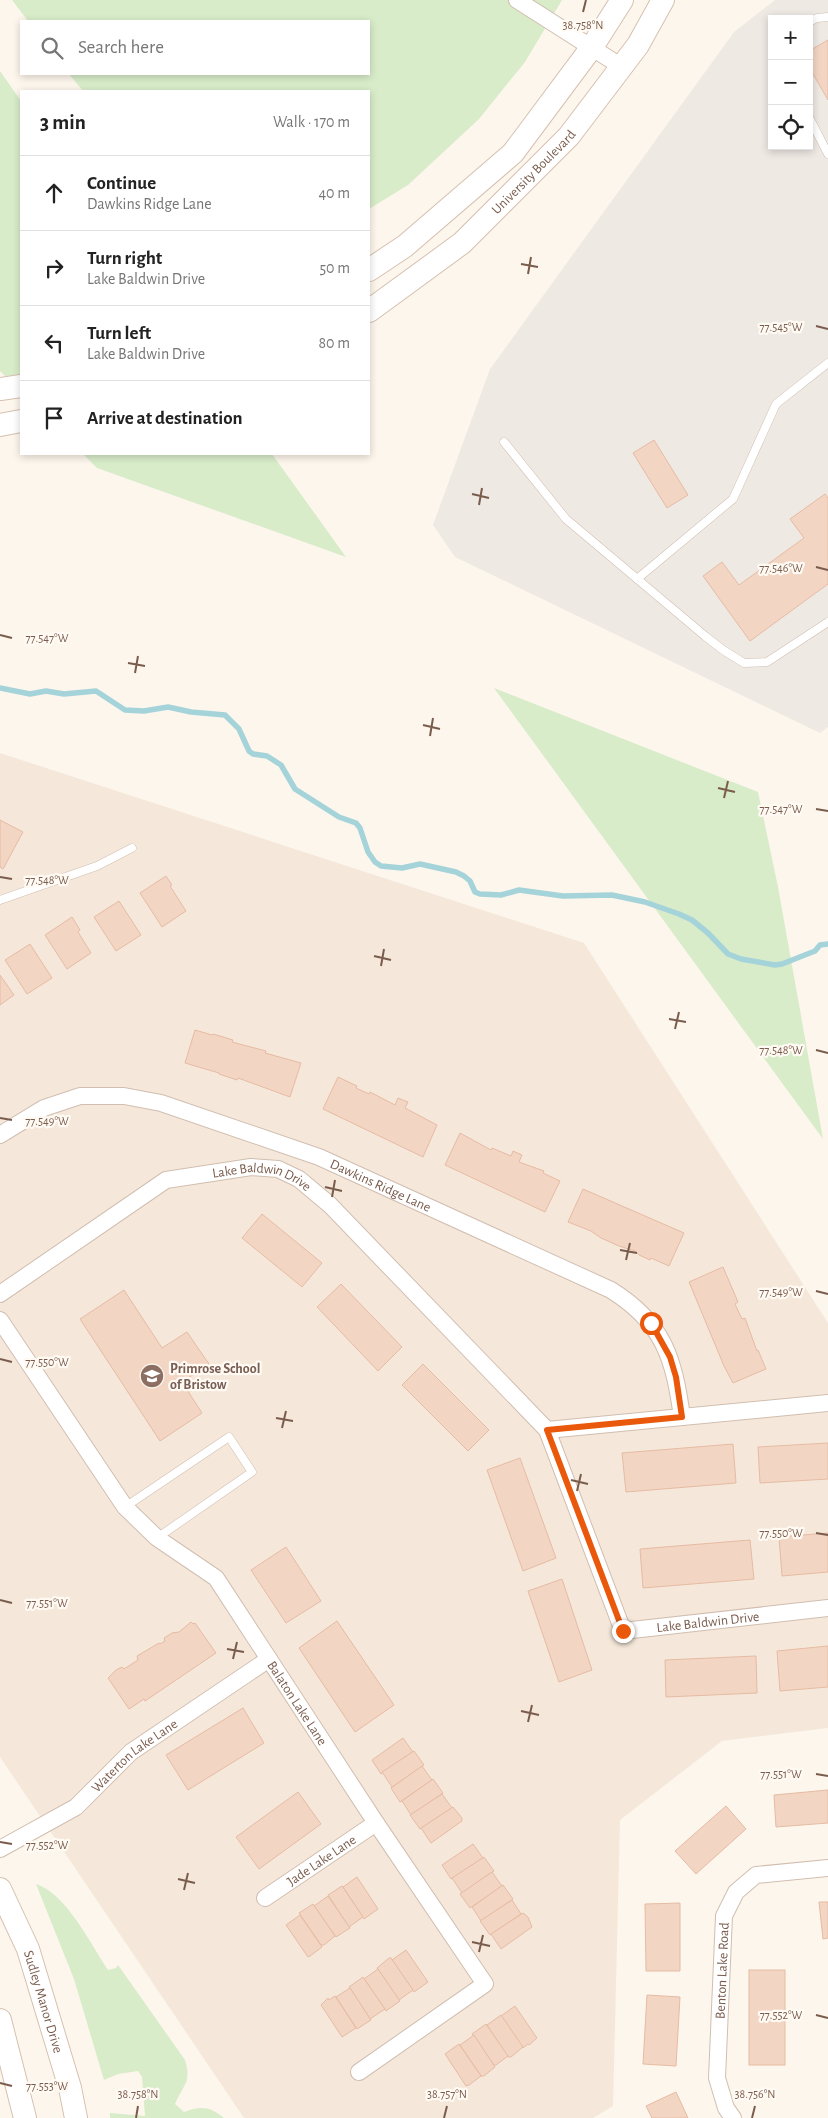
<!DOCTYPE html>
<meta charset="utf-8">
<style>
:root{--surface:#fff;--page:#f2f2f2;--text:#222;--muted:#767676;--line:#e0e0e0}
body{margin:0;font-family:"Alegreya Sans",sans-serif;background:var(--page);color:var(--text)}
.controls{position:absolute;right:15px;top:15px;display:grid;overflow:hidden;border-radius:0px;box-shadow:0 2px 8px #0003}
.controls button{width:45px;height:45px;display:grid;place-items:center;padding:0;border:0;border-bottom:1px solid var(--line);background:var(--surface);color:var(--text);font:25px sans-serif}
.stop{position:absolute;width:15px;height:15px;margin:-11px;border:4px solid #ea580c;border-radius:50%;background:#fff}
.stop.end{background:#ea580c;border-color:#fff;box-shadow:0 1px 5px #0008}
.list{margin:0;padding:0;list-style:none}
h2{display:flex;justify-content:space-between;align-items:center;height:65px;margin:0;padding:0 20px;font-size:21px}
h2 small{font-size:16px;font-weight:400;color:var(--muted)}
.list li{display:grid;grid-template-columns:32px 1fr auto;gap:15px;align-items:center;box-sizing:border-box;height:75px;padding:0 20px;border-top:1px solid var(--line)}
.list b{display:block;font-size:19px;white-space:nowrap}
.list p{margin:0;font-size:16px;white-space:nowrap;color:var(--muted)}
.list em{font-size:16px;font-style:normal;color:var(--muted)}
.icon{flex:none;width:28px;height:28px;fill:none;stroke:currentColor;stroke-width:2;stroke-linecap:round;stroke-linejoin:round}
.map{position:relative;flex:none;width:828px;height:2118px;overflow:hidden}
.search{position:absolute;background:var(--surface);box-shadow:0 2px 8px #0003;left:20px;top:20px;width:350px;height:55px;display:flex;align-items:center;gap:12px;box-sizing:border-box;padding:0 18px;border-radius:0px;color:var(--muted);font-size:19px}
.panel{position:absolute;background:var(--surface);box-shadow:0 2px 8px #0003;left:20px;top:90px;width:350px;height:365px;border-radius:0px}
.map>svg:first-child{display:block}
.residential{fill:#f5e8da}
.industrial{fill:#efe9e4;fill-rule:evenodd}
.green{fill:#d8ecc9}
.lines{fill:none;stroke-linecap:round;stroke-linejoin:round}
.stream{stroke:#a5d3da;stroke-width:5.5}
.building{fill:#f3d5c3;stroke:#e6bba3}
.lane-casing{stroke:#d1beb0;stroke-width:9}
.street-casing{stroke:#d1beb0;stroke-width:18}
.secondary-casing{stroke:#d6c0b0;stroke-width:24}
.lane{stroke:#fff;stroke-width:8}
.street{stroke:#fff;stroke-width:16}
.secondary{stroke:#fff;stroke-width:22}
.route{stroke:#ea580c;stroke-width:6}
.ticks{fill:none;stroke:#7a5c4d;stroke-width:2}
.labels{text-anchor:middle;stroke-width:4.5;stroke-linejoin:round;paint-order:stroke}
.street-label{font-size:14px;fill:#7a5c4d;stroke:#fffaf3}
.education-label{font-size:14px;font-weight:bold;fill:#785e54;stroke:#fffaf3;text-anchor:start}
.ticks-label{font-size:12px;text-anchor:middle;fill:#7a5c4d;stroke:#fffaf3;stroke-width:4.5;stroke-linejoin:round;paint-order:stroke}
</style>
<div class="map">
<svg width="828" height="2118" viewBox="0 0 828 2118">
<rect width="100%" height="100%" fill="#fdf6ec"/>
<!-- residential -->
<polygon class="residential" points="0,753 584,943 828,1323 828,1728 722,1741 620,1820 613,2106 593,2118 244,2118 0,1757"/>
<!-- industrial -->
<path class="industrial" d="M775 0H828V727L820 733 455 557 433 525 490 369 734 32ZM772 19H809V146H772Z"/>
<!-- green -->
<g class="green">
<polygon points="12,0 562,0 525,62 479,119 408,185 369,209 369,91 83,91 69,74 369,74 369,21 28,21"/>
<polygon points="0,71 21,101 21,392 0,371"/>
<polygon points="83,454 272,454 346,557 97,468"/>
<polygon points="494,688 758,792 778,887 823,1139"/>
<path d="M36 1884C66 1893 91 1945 108 1970L116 1968 118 1965 185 2060C192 2083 183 2084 175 2104L184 2112C202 2106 209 2106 224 2118H110V2113L145 2116 142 2077 138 2071 118 2074 104 2080 74 1979Z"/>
</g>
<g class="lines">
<!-- stream -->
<polyline class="stream" points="0,688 30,694 46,691 64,694 96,691 125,710 144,711 168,707 191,712 225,715 239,729 249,751 253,754 267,756 281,765 295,789 339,817 356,823 360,828 368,852 375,862 381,866 402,868 420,864 456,872 464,876 470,881 475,892 480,894 501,895 519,890 563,896 612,895 645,902 679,914 692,920 708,933 728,954 741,959 775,965 782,964 815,951 820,945 828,944"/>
</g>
<!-- building -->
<g class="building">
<polygon points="828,40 828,100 809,67 809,51"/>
<polygon points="654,440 688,495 667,508 633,453"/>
<polygon points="825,494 828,498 828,584 750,641 703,576 722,562 739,585 804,538 790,519"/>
<polygon points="0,820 23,832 3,869 0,867"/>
<polygon points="166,876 172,885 170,886 186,911 162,927 140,893"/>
<polygon points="119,901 141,935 116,951 94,917"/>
<polygon points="72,917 80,930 78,932 91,953 67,969 45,935"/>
<polygon points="30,944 52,978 27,994 5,960"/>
<polygon points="0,975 14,995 0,1005"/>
<polygon points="195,1030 212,1035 213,1034 233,1040 232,1042 266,1051 265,1053 301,1063 290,1097 238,1078 237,1080 219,1074 219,1073 185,1063"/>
<polygon points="338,1077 357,1086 356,1088 369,1094 370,1092 395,1105 398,1098 408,1102 405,1108 437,1125 423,1157 323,1109"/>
<polygon points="460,1133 491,1150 492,1148 511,1156 513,1151 522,1155 519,1162 544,1171 543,1173 560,1181 545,1212 445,1165"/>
<polygon points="583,1189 684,1233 669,1266 651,1258 650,1260 639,1255 635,1251 619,1246 601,1238 591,1231 568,1222"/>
<polygon points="262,1214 322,1263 302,1287 242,1238"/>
<polygon points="723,1267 738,1302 735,1304 742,1319 745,1318 757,1351 758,1350 766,1369 733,1383 724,1366 689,1282"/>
<polygon points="341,1284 402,1347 378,1371 317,1307"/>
<polygon points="124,1290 162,1348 187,1332 209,1364 182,1382 202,1413 160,1441 80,1319"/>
<polygon points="423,1364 489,1430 468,1451 402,1385"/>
<polygon points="828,1443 828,1479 760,1483 758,1447"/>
<polygon points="733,1444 736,1483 626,1492 622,1453"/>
<polygon points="520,1458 556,1558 523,1571 487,1470"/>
<polygon points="828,1533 828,1572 782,1576 779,1537"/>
<polygon points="750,1540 754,1579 643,1588 640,1549"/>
<polygon points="286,1547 321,1601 286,1623 251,1570"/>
<polygon points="562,1579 592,1670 559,1682 528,1591"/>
<polygon points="337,1621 394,1705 355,1732 299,1648"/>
<polygon points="191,1622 193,1624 195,1623 216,1653 145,1701 144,1699 129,1709 108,1678 116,1670 122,1667 124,1669 138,1660 137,1656 159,1643 160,1644 165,1641 164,1638 172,1633 179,1632"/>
<polygon points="828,1646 828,1687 780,1691 777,1651"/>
<polygon points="756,1656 757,1693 666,1697 665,1660"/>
<polygon points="243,1708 264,1743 188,1790 166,1755"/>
<polygon points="403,1738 413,1752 381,1774 372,1760"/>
<polygon points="414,1751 424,1765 392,1787 382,1772"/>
<polygon points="422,1766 432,1780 400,1802 391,1788"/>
<polygon points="433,1779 443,1793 411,1815 402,1801"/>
<polygon points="828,1790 828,1823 776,1827 774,1795"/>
<polygon points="298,1792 321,1824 259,1869 236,1837"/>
<polygon points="442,1794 452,1808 420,1829 410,1815"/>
<polygon points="726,1806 746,1829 696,1874 675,1851"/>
<polygon points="453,1807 462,1818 462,1821 431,1843 421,1828"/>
<polygon points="473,1844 483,1858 451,1879 442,1865"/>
<polygon points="484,1857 494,1871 462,1893 452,1878"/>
<polygon points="492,1872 502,1886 470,1908 460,1894"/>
<polygon points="357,1877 378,1909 364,1919 343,1887"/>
<polygon points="503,1885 513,1899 481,1921 472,1907"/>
<polygon points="342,1886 363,1917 349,1927 328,1895"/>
<polygon points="328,1896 350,1928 336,1937 314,1906"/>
<polygon points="512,1900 521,1914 490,1935 480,1921"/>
<polygon points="819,1902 828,1902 828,1938 823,1939"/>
<polygon points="680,1903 680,1971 646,1971 645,1904"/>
<polygon points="313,1904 335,1936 324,1945 321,1945 299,1913"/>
<polygon points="523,1913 528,1917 532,1927 501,1949 491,1934"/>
<polygon points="300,1915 322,1947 310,1956 308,1957 286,1925"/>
<polygon points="406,1950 428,1982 414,1992 392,1960"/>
<polygon points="389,1958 391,1958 413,1990 399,2000 377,1968"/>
<polygon points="378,1969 400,2001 386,2011 364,1979"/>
<rect x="749" y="1970" width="36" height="95"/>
<polygon points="363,1977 385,2009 370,2019 349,1987"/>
<polygon points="350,1988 371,2020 357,2029 336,1997"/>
<polygon points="647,1995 680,1997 676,2066 643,2064"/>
<polygon points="335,1996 356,2028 342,2037 321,2005 328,1998 329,2000"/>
<polygon points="515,2006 537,2038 529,2045 528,2044 523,2048 501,2016"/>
<polygon points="501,2015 523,2047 511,2057 508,2057 487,2025"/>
<polygon points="486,2024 508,2056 496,2065 494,2065 472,2034"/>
<polygon points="474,2035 495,2067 484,2076 481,2076 460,2045"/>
<polygon points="459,2044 481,2076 469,2085 466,2086 445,2054"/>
<polygon points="676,2092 688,2118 652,2118 646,2106"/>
</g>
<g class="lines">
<!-- lane casing -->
<g class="lane-casing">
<g id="lane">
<polyline points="809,22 817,18 828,17"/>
<polyline points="809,117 828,154"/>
<polyline points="504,442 566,519 705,636 723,650 744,663 767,662 828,622"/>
<polyline points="637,579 733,499 776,404 828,363"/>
<polyline points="0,900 97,866 132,848"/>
<polyline points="125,1507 229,1437 252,1472 157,1538"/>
</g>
</g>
<!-- street casing -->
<g class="street-casing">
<g id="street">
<polyline points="517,0 622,67"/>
<path id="s1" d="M0 1135 44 1108 80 1096H124L161 1103 319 1157 611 1290C664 1323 674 1359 682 1417"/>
<path id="s2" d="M0 1294 166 1180 251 1167 278 1169 299 1179 330 1205 547 1430 623 1631 828 1608"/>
<path id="s3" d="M0 1320 125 1507 157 1538 216 1578 376 1823 485 1984 359 2072"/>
<polyline points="547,1430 828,1403"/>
<path id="s4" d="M0 1849 76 1807 131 1752 269 1659"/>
<path id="s5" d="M265 1898 376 1823"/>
<path id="s6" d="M733 2118 726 2108 717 2078 724 1916 736 1892 756 1875 828 1868"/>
</g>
</g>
<!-- secondary casing -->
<g class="secondary-casing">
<g id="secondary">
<polyline points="369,270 405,246 513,153 592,47 622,0"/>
<path id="s7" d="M369 311 462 243 569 136 638 45 663 0"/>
<polyline points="0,389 21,386"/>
<polyline points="0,425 21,421"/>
<path id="s8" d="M0 1889 28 1949 70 2088 76 2118"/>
<polyline points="0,2020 25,2118"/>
</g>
</g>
<!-- lane -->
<use href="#lane" class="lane"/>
<!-- street -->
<use href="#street" class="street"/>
<!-- secondary -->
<use href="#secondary" class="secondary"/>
</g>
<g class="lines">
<!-- route -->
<polyline class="route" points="623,1631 547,1430 682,1417 676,1377 670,1357 651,1323"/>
</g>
<!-- ticks -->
<path class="ticks" d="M583 12 586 0M521 264 538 267M528 274 531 257M816 326 828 329M472 494 489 498M479 505 482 488M816 567 828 570M0 635 12 638M128 663 145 666M135 673 138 656M423 725 440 729M430 736 433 718M718 788 735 792M724 798 728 781M816 809 828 811M0 877 12 879M374 956 391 960M381 966 384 949M669 1019 686 1022M675 1029 679 1012M816 1050 828 1053M0 1118 12 1120M325 1187 342 1191M332 1197 335 1180M620 1250 637 1253M626 1260 630 1243M816 1291 828 1294M0 1359 12 1362M276 1418 293 1421M282 1428 286 1411M571 1480 588 1484M577 1491 581 1474M816 1533 828 1535M0 1600 12 1603M227 1649 244 1652M233 1659 237 1642M521 1711 539 1715M528 1722 532 1705M816 1774 828 1776M0 1842 12 1844M178 1879 195 1883M184 1890 188 1873M472 1942 490 1946M479 1952 483 1935M816 2015 828 2018M0 2083 12 2086M136 2118 138 2106M444 2118 447 2106M752 2118 755 2106"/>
<!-- icons -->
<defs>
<g id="school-disc" transform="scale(1.25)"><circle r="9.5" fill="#8d6e63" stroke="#fffaf3"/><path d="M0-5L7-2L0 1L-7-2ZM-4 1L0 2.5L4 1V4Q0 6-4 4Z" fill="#fff"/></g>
</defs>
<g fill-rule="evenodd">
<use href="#school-disc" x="152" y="1376"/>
</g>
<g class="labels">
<!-- street labels -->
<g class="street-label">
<text dy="5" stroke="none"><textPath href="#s7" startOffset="216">University Boulevard</textPath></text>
<text dy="5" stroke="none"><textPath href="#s2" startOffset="300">Lake Baldwin Drive</textPath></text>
<text dy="5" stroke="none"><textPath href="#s1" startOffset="406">Dawkins Ridge Lane</textPath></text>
<text dy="5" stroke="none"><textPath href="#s2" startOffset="991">Lake Baldwin Drive</textPath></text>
<text dy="5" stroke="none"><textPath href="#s3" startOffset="490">Balaton Lake Lane</textPath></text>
<text dy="5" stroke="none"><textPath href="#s4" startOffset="165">Waterton Lake Lane</textPath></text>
<text dy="5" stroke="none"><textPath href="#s5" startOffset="68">Jade Lake Lane</textPath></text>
<text dy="5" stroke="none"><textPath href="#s6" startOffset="151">Benton Lake Road</textPath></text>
<text dy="5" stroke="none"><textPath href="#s8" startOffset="121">Sudley Manor Drive</textPath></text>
</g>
<!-- education labels -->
<g class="education-label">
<text x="170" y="1373">Primrose School<tspan x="170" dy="16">of Bristow</tspan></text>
</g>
</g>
<g class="ticks-label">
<text x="583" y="29">38.758°N</text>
<text x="781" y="331">77.545°W</text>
<text x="781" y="572">77.546°W</text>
<text x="47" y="642">77.547°W</text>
<text x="781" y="813">77.547°W</text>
<text x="47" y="884">77.548°W</text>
<text x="781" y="1054">77.548°W</text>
<text x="47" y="1125">77.549°W</text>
<text x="781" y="1296">77.549°W</text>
<text x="47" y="1366">77.550°W</text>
<text x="781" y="1537">77.550°W</text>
<text x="47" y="1607">77.551°W</text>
<text x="781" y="1778">77.551°W</text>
<text x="47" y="1849">77.552°W</text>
<text x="781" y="2019">77.552°W</text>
<text x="47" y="2090">77.553°W</text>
<text x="138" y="2098">38.758°N</text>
<text x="447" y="2098">38.757°N</text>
<text x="755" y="2098">38.756°N</text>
</g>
</svg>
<div class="controls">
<button>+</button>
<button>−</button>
<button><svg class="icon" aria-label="locate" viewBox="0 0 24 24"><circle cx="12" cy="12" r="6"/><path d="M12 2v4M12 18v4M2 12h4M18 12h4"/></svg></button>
</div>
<div class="stop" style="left:651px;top:1323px"></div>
<div class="stop end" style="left:623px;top:1631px"></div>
<div class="search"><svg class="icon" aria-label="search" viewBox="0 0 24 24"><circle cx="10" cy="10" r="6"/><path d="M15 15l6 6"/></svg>Search here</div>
<section class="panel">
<h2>3 min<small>Walk · 170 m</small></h2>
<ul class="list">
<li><svg class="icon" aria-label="ahead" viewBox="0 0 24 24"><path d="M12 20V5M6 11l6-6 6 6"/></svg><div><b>Continue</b><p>Dawkins Ridge Lane</p></div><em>40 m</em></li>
<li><svg class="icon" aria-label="right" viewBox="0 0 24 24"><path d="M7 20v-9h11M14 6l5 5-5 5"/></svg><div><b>Turn right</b><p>Lake Baldwin Drive</p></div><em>50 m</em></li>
<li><svg class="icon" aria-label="left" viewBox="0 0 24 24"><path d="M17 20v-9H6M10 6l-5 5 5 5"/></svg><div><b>Turn left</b><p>Lake Baldwin Drive</p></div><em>80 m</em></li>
<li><svg class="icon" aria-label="arrive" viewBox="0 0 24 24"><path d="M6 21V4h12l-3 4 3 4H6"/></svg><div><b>Arrive at destination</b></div></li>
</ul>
</section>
</div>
